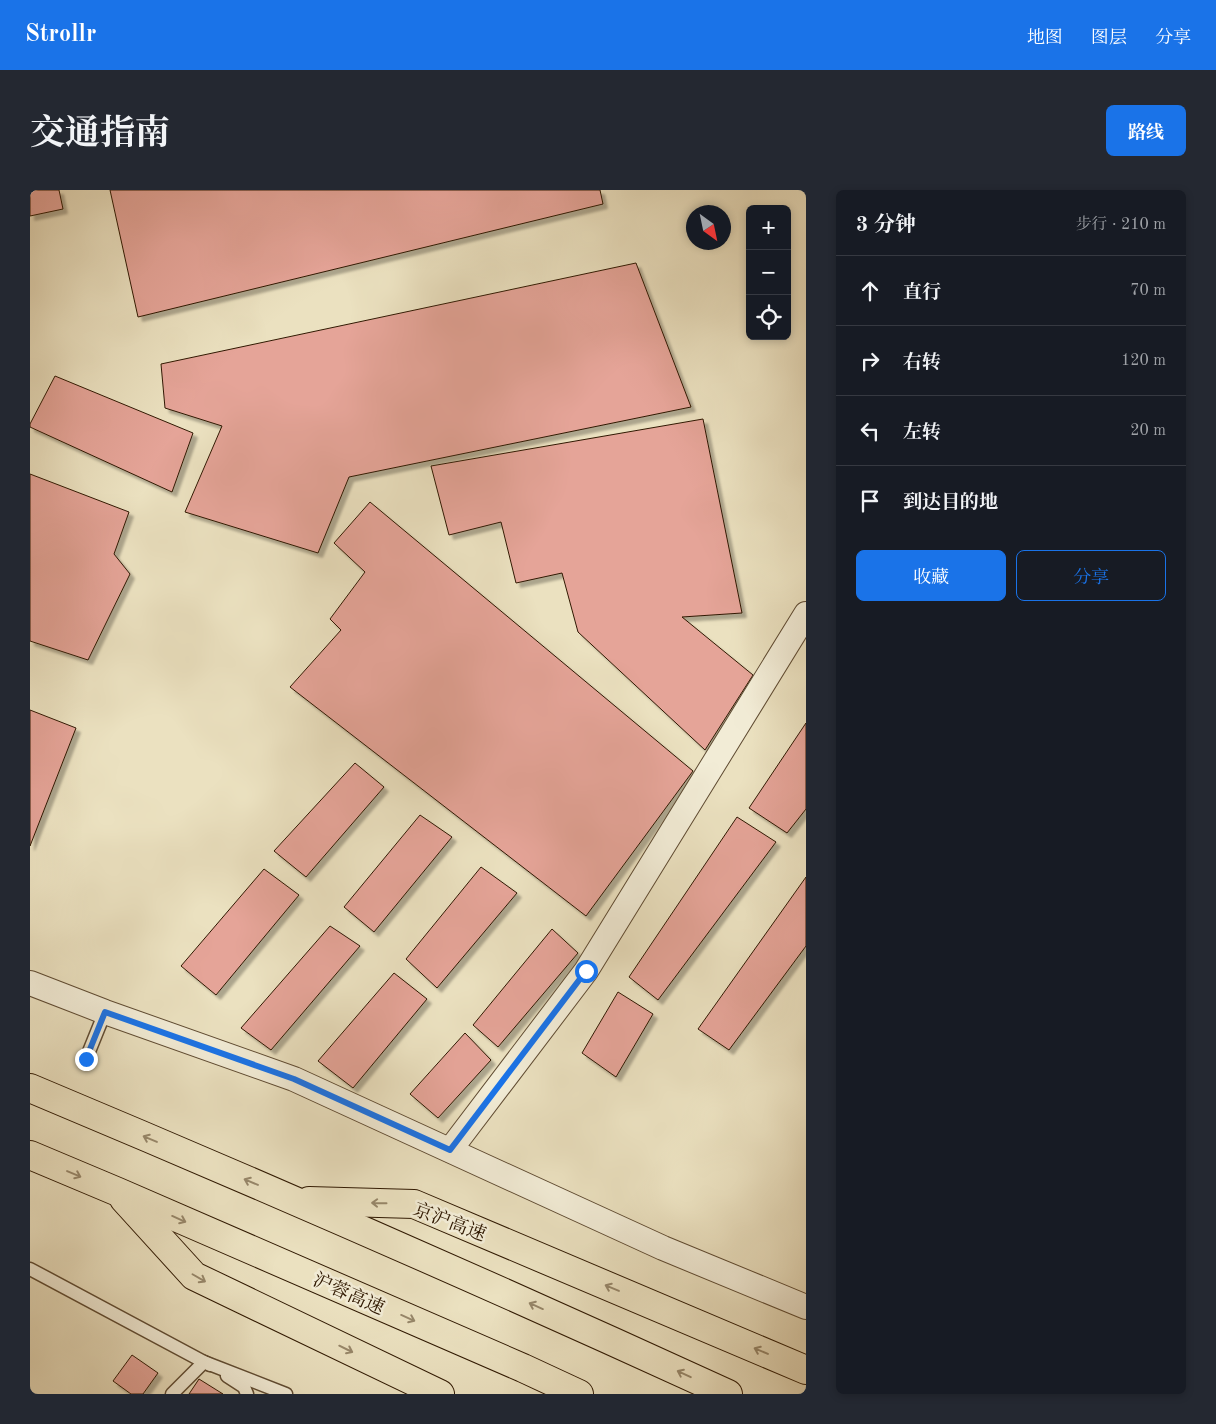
<!DOCTYPE html>
<html lang="zh">
<meta charset="utf-8">
<style>
:root{--surface:#171b24;--page:#242831;--text:#f1f3f6;--muted:#9ea1a6;--line:#363941;--accent:#1a73e8}
body{margin:0;font-family:"Old Standard TT","Noto Serif SC",serif;background:var(--page);color:var(--text)}
.controls{position:absolute;right:15px;top:15px;display:grid;overflow:hidden;border-radius:8px;box-shadow:0 2px 8px #0003}
.controls button{width:45px;height:45px;display:grid;place-items:center;padding:0;border:0;border-bottom:1px solid var(--line);background:var(--surface);color:var(--text);font:25px sans-serif}
.compass{position:absolute;left:656px;top:15px;width:45px;height:45px;border-radius:50%;background:var(--surface);box-shadow:0 2px 8px #0003;rotate:147deg}
.stop{position:absolute;width:15px;height:15px;margin:-11px;border:4px solid #1a73e8;border-radius:50%;background:#fff}
.stop.end{background:#1a73e8;border-color:#fff;box-shadow:0 1px 5px #0008}
.list{margin:0;padding:0;list-style:none}
h2{display:flex;justify-content:space-between;align-items:center;height:65px;margin:0;padding:0 20px;font-size:21px}
h2 small{font-size:16px;font-weight:400;color:var(--muted)}
.list li{display:grid;grid-template-columns:32px 1fr auto;gap:15px;align-items:center;box-sizing:border-box;height:70px;padding:0 20px;border-top:1px solid var(--line)}
.list b{display:block;font-size:19px;white-space:nowrap}
.list em{font-size:16px;font-style:normal;color:var(--muted)}
.actions{display:flex;gap:10px;padding:15px 20px}
.actions a{flex:1;padding:11px 0;border:1px solid var(--accent);border-radius:8px;text-align:center;font-size:18px;color:var(--accent)}
.actions .main{background:var(--accent);color:#fff}
.icon{flex:none;width:28px;height:28px;fill:none;stroke:currentColor;stroke-width:2;stroke-linecap:round;stroke-linejoin:round}
.map{position:relative;flex:none;width:776px;height:1204px;overflow:hidden;border-radius:8px}
header{display:flex;align-items:center;gap:30px;box-sizing:border-box;height:70px;padding:0 25px;background:var(--accent);color:#fff}
header strong{font-size:24px}
nav{display:flex;gap:28px;margin-inline-start:auto;font-size:18px}
.intro{display:flex;align-items:center;justify-content:space-between;box-sizing:border-box;height:120px;padding:0 30px}
h1{margin:0;font-size:35px}
.button{padding:12px 22px;border-radius:8px;background:var(--accent);color:#fff;font-size:18px;font-weight:700}
main{display:flex;gap:30px;padding:0 30px}
aside{flex:1;background:var(--surface);border-radius:8px;box-shadow:0 2px 8px #0003}
.map>svg:first-child{display:block}
.building{fill:#e5a498;stroke:#301902;filter:url(#shadow)}
.lines{fill:none;stroke-linecap:round;stroke-linejoin:round}
.lane-casing{stroke:#5f4b32;stroke-width:15}
.street-casing{stroke:#5f4b32;stroke-width:26}
.highway-casing{stroke:#301902;stroke-width:30}
.lane{stroke:#f2ecd6;stroke-width:12}
.street{stroke:#f2ecd6;stroke-width:24}
.highway{stroke:#ebe1c0;stroke-width:28}
.oneway{stroke:#97876a}
.route{stroke:#1a73e8;stroke-width:6}
.labels{text-anchor:middle;stroke-width:5;stroke-linejoin:round;paint-order:stroke}
.street-label{font-size:19px;fill:#301902;stroke:#f2ecd6}
</style>
<header>
<strong>Strollr</strong>
<nav><a>地图</a><a>图层</a><a>分享</a></nav>
</header>
<div class="intro"><h1>交通指南</h1><a class="button">路线</a></div>
<main>
<div class="map">
<svg width="776" height="1204" viewBox="0 0 776 1204">
<defs>
<filter id="shadow"><feDropShadow dx="4.5" dy="4.5" stdDeviation="1" flood-color="#0004"/></filter>
</defs>
<rect width="100%" height="100%" fill="#ebe1c0"/>
<filter id="stains"><feTurbulence type="fractalNoise" baseFrequency=".004" numOctaves="4"/><feColorMatrix values="0 0 0 0 .2 0 0 0 0 .09 0 0 0 0 .02 0 0 0 .5 -.17"/></filter>
<radialGradient id="worn" r=".72"><stop offset=".6" stop-color="#630" stop-opacity="0"/><stop offset="1" stop-color="#630" stop-opacity=".3"/></radialGradient>
<!-- building -->
<g class="building">
<polygon points="0,0 29,0 33,19 0,26"/>
<polygon points="80,0 570,0 573,14 108,127"/>
<polygon points="606,73 661,217 319,287 288,363 155,322 192,236 135,218 131,174"/>
<polygon points="25,186 163,243 142,302 0,237 0,234"/>
<polygon points="673,229 712,423 652,427 723,485 675,560 548,442 532,383 486,393 471,332 419,345 401,276"/>
<polygon points="0,284 99,322 84,364 100,384 58,470 0,451"/>
<polygon points="340,312 663,581 556,726 260,497 311,440 300,429 335,382 304,353"/>
<polygon points="0,520 46,538 0,656"/>
<polygon points="776,533 776,619 757,643 719,618"/>
<polygon points="325,573 354,597 276,687 244,661"/>
<polygon points="390,625 422,647 344,742 314,717"/>
<polygon points="707,627 746,652 628,810 599,787"/>
<polygon points="451,677 487,703 407,798 376,769"/>
<polygon points="234,679 269,705 186,805 151,776"/>
<polygon points="776,687 776,756 699,860 668,839"/>
<polygon points="300,736 330,756 241,860 211,838"/>
<polygon points="522,739 548,763 468,857 443,835"/>
<polygon points="364,783 397,809 323,898 288,871"/>
<polygon points="588,802 623,824 586,887 552,863"/>
<polygon points="435,843 461,870 408,928 380,904"/>
<polygon points="102,1165 128,1183 113,1204 101,1204 83,1191"/>
<polygon points="169,1189 193,1204 159,1204"/>
</g>
<g class="lines">
<!-- lane casing -->
<g class="lane-casing">
<g id="lane">
<polyline points="56,869 75,822"/>
<polyline points="0,1079 174,1172 256,1204"/>
<polyline points="197,1186 214,1197 217,1204"/>
<polyline points="142,1204 174,1172 180,1175"/>
</g>
</g>
<!-- street casing -->
<g class="street-casing">
<g id="street">
<polyline points="0,793 75,822 264,889 633,1058 776,1117"/>
<polyline points="420,960 556,781 776,424"/>
</g>
</g>
<!-- highway casing -->
<g class="highway-casing">
<g id="highway">
<path d="M0 898C234 996 467 1098 698 1204"/>
<polyline points="0,965 88,1002 493,1178 549,1204"/>
<polyline points="94,1009 164,1086 410,1204"/>
<polyline points="279,1011 384,1014 776,1180"/>
</g>
</g>
<!-- lane -->
<use href="#lane" class="lane"/>
<!-- street -->
<use href="#street" class="street"/>
<!-- highway -->
<use href="#highway" class="highway"/>
</g>
<!-- one-way arrows -->
<defs><path id="oneway-shaft" d="M-6 0H5M1.5-3L5.5 0L1.5 3" fill="none" stroke-width="1.6" stroke-linecap="round" stroke-linejoin="round" transform="scale(1.25)"/></defs>
<g class="oneway">
<use href="#oneway-shaft" transform="translate(120 949) rotate(-157)"/>
<use href="#oneway-shaft" transform="translate(44 984) rotate(23)"/>
<use href="#oneway-shaft" transform="translate(221 992) rotate(-157)"/>
<use href="#oneway-shaft" transform="translate(349 1013) rotate(-179)"/>
<use href="#oneway-shaft" transform="translate(149 1029) rotate(24)"/>
<use href="#oneway-shaft" transform="translate(169 1088) rotate(30)"/>
<use href="#oneway-shaft" transform="translate(582 1098) rotate(-157)"/>
<use href="#oneway-shaft" transform="translate(506 1116) rotate(-156)"/>
<use href="#oneway-shaft" transform="translate(378 1128) rotate(24)"/>
<use href="#oneway-shaft" transform="translate(316 1159) rotate(26)"/>
<use href="#oneway-shaft" transform="translate(731 1161) rotate(-157)"/>
<use href="#oneway-shaft" transform="translate(654 1184) rotate(-155)"/>
</g>
<g class="lines">
<!-- route -->
<polyline class="route" points="56,869 75,822 264,889 420,960 556,781"/>
</g>
<g class="labels">
<!-- street labels -->
<g class="street-label">
<text transform="translate(420 1031) rotate(21)" y="7">京沪高速</text>
<text transform="translate(319 1103) rotate(24)" y="7">沪蓉高速</text>
</g>
</g>
<rect width="100%" height="100%" filter="url(#stains)"/>
<rect width="100%" height="100%" fill="url(#worn)"/>
</svg>
<div class="controls">
<button>+</button>
<button>−</button>
<button><svg class="icon" aria-label="locate" viewBox="0 0 24 24"><circle cx="12" cy="12" r="6"/><path d="M12 2v4M12 18v4M2 12h4M18 12h4"/></svg></button>
</div>
<svg class="compass" viewBox="-18 -18 36 36"><path d="M0-13l5 13h-10z" fill="#e53935"/><path d="M0 13l5-13h-10z" fill="#9ea1a6"/></svg>
<div class="stop" style="left:556px;top:781px"></div>
<div class="stop end" style="left:56px;top:869px"></div>
</div>
<aside>
<h2>3 分钟<small>步行 · 210 m</small></h2>
<ul class="list">
<li><svg class="icon" aria-label="ahead" viewBox="0 0 24 24"><path d="M12 20V5M6 11l6-6 6 6"/></svg><div><b>直行</b></div><em>70 m</em></li>
<li><svg class="icon" aria-label="right" viewBox="0 0 24 24"><path d="M7 20v-9h11M14 6l5 5-5 5"/></svg><div><b>右转</b></div><em>120 m</em></li>
<li><svg class="icon" aria-label="left" viewBox="0 0 24 24"><path d="M17 20v-9H6M10 6l-5 5 5 5"/></svg><div><b>左转</b></div><em>20 m</em></li>
<li><svg class="icon" aria-label="arrive" viewBox="0 0 24 24"><path d="M6 21V4h12l-3 4 3 4H6"/></svg><div><b>到达目的地</b></div></li>
</ul>
<div class="actions"><a class="main">收藏</a><a>分享</a></div>
</aside>
</main>
